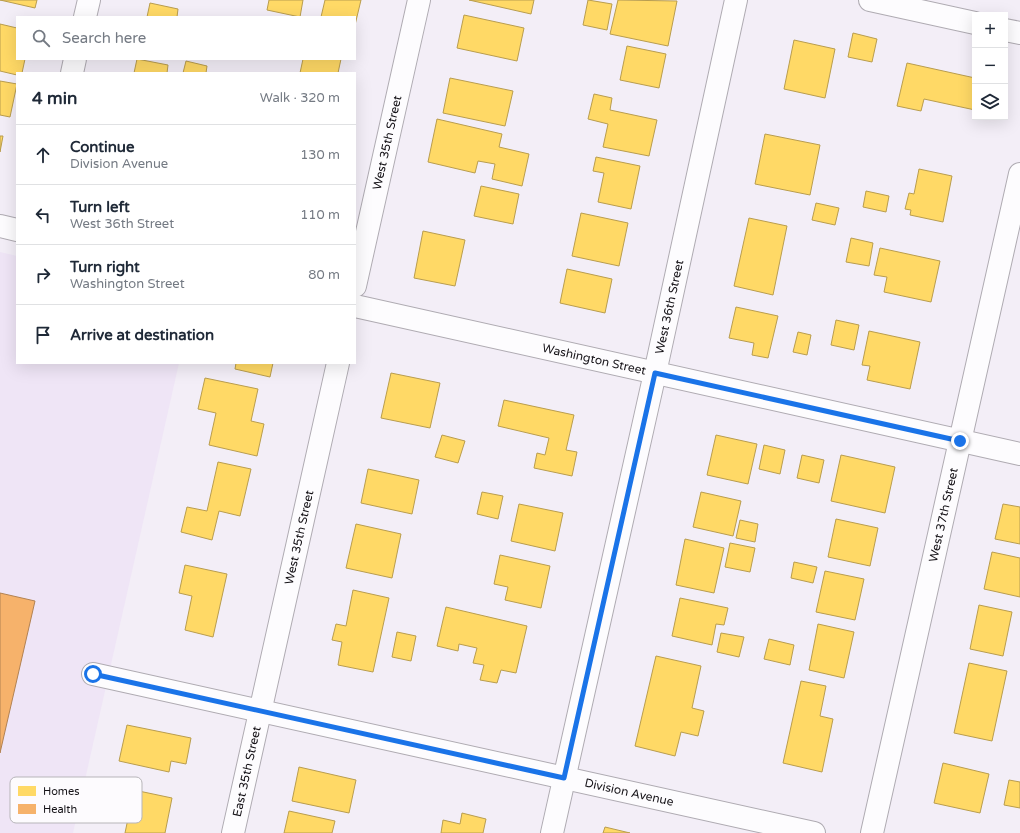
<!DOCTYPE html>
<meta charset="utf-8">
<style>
:root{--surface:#fff;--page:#f2f2f3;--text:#1f2937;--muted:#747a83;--line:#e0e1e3}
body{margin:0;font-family:"Varela Round",sans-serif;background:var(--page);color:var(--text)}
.controls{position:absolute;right:12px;top:12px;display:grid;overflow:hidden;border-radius:0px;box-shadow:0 4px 16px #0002}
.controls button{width:36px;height:36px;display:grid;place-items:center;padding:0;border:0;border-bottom:1px solid var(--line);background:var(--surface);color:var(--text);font:20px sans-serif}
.stop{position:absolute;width:12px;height:12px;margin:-9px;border:3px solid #1a73e8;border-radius:50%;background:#fff}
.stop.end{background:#1a73e8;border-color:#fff;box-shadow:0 1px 4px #0008}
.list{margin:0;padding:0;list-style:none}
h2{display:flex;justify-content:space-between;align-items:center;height:52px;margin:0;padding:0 16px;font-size:17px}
h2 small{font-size:13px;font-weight:400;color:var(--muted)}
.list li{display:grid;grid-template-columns:26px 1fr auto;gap:12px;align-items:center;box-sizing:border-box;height:60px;padding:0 16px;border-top:1px solid var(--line)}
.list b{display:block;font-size:15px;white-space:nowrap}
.list p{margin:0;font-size:13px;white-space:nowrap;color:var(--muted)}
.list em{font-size:13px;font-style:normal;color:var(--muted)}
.icon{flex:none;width:22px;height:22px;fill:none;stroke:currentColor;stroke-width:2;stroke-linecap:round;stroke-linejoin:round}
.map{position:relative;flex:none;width:1020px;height:833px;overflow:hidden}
.search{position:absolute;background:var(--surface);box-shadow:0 4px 16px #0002;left:16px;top:16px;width:340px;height:44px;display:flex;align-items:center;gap:10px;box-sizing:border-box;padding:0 14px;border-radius:0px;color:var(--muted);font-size:15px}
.panel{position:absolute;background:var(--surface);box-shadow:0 4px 16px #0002;left:16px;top:72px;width:340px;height:292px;border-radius:0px}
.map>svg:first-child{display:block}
.built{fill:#efe5f6}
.homes{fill:#ffd966;stroke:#b99d4e}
.health{fill:#f6b26b;stroke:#b28252}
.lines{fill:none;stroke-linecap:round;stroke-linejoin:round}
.street-casing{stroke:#afabb2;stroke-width:24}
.secondary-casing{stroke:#afabb2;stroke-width:24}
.street{stroke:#fdfcfe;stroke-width:22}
.secondary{stroke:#fdfcfe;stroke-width:22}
.route{stroke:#1a73e8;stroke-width:5}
.labels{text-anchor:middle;stroke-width:4;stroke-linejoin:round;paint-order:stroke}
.street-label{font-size:12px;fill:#151217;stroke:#fdfbfe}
.key{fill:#fdfbfe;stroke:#b7b5b9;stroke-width:1}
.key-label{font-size:11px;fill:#151217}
</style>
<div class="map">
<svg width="1020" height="833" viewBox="0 0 1020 833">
<rect width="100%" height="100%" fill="#f3eef7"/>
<!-- built -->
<polygon class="built" points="0,252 17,256 17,363 179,363 73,833 0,833"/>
<!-- homes -->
<g class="homes">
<polygon points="0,0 37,0 35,8"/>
<polygon points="269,0 303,0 300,17 267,10"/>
<polygon points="325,0 361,0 355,25 355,17 321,17"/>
<polygon points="469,0 534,0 531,14"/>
<polygon points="588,0 612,4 607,30 583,25"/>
<polygon points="618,0 677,1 668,46 610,34"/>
<polygon points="150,3 178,9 177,17 147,17"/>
<polygon points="464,15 524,28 517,61 457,48"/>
<polygon points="0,24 17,28 17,59 25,59 22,73 17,73 17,75 0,71"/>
<polygon points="853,33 877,39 872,62 848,57"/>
<polygon points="794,40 835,49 825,98 784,89"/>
<polygon points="627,46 666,54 659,88 620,80"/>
<polygon points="137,59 168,65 167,73 134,73"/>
<polygon points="303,59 341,59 338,73 300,73"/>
<polygon points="186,61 207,66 206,73 183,73"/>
<polygon points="907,63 975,78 975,110 924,99 921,111 897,106"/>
<polygon points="450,78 513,91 505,126 443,113"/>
<polygon points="0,81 17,84 10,117 0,115"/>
<polygon points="594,94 612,98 610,110 657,120 649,156 603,147 608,124 588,119"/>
<polygon points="437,119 502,134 499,147 529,154 522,186 492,179 495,164 478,161 475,173 428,162"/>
<polygon points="765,134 820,145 810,195 755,184"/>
<polygon points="0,136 3,136 0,152"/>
<polygon points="596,157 640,166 631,209 598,202 604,173 593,171"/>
<polygon points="919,169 952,176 943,222 910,215 911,210 905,209 909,193 914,194"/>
<polygon points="481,186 519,194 513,224 474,216"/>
<polygon points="866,191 889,196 886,212 863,207"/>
<polygon points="816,203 839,208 835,225 812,220"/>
<polygon points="581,213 628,223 619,266 572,256"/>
<polygon points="749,218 787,226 773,295 734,286"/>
<polygon points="423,231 465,240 455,286 414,278"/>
<polygon points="851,238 873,243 869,266 846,262"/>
<polygon points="880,248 940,261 931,302 884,292 887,277 874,275"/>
<polygon points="567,269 612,279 605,313 560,303"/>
<polygon points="736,307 778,316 768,358 752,355 754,343 729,338"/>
<polygon points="836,320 859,325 854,350 831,345"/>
<polygon points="869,331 920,342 910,389 867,380 870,366 862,365"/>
<polygon points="798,332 811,335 807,355 793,352"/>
<polygon points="236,363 273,363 270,377 235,369"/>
<polygon points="391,373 440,383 430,428 381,418"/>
<polygon points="205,378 258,389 251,421 264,424 257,456 209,445 216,413 198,409"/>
<polygon points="504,400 574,415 566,450 577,452 572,476 534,468 537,453 545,455 549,438 498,426"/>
<polygon points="442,435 465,441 458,463 435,457"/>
<polygon points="716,435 757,444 748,484 707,475"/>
<polygon points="764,445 785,450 780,474 759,469"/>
<polygon points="802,455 824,460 819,483 797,478"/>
<polygon points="841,455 895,467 885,513 831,501"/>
<polygon points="218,462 251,469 240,516 219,511 212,540 181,532 187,507 207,511"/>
<polygon points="368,469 419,480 412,514 361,503"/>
<polygon points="482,492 503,496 498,519 477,514"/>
<polygon points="701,492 741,501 733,536 693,527"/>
<polygon points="519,504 563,513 555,551 511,541"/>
<polygon points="1003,504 1020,507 1020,544 995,539"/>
<polygon points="836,519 878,528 870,566 828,557"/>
<polygon points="740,520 758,524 755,542 736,538"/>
<polygon points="356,524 401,534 392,578 346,568"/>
<polygon points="685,539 724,548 714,593 676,585"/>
<polygon points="730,543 755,548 750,572 725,567"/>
<polygon points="992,552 1020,558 1020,597 984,589"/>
<polygon points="500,555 550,566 541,608 505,600 508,587 494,584"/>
<polygon points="794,562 817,567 813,583 791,578"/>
<polygon points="185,565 227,574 213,637 185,630 192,596 179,593"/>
<polygon points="825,571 864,579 855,620 816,612"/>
<polygon points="353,590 389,598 373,672 338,665 342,642 332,640 336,624 346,626"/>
<polygon points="680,598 728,608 724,625 716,624 712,645 672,636"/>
<polygon points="979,605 1012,612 1003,656 970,649"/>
<polygon points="446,607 527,626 516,673 501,670 497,683 480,680 484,665 473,663 477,648 459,644 458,651 437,646"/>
<polygon points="818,624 854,632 844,678 809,670"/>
<polygon points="397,632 416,636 411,661 392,657"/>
<polygon points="721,633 744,637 739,657 717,652"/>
<polygon points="769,639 794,645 790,665 764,659"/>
<polygon points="656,656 701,666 692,708 704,711 698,736 681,732 675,756 635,746"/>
<polygon points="969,663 1007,671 992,741 954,733"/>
<polygon points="801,681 826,686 820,716 833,719 822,772 783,763"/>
<polygon points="127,725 191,738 186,764 171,761 169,772 119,761"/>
<polygon points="943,763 989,774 980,813 934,803"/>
<polygon points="299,767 356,780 349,813 292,801"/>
<polygon points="1009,780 1020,782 1020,808 1004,805"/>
<polygon points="134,790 172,798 165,833 125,833"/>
<polygon points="289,811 335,821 332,833 284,833"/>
<polygon points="462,813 486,819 483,833 441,833 443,820 460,824"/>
<polygon points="605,827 630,833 603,833"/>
</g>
<!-- health -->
<polygon class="health" points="0,593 35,601 0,753"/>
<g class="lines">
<!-- street casing -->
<g class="street-casing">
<g id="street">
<polyline points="85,17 89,0"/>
<polyline points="72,73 75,59"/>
<polyline points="0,226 17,230"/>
<path id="s1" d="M355 286 419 0"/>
<path id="s2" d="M355 306 1020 454"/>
<path id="s3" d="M93 674 814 833"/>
<path id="s4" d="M233 833 338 363"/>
<path id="s5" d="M552 833 655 373 736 0"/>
<path id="s6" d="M872 833 1020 174"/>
</g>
</g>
<!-- secondary casing -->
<g class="secondary-casing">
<g id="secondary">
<polyline points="870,0 975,23"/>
<polyline points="1005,30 1020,33"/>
</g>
</g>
<!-- street -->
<use href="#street" class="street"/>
<!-- secondary -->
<use href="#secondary" class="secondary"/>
</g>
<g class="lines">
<!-- route -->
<polyline class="route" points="93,674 564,778 655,373 960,441"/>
</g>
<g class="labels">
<!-- street labels -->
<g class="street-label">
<text dy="4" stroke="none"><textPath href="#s1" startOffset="147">West 35th Street</textPath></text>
<text dy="4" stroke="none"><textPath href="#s5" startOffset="539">West 36th Street</textPath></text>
<text dy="4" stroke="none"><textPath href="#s2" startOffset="245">Washington Street</textPath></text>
<text dy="4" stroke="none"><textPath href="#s6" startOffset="326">West 37th Street</textPath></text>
<text dy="4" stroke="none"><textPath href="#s4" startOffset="303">West 35th Street</textPath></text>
<text dy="4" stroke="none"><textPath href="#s4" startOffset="63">East 35th Street</textPath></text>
<text dy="4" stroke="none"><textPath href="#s3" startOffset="549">Division Avenue</textPath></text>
</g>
</g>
<!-- legend -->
<rect x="10" y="777" width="132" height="46" rx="6" class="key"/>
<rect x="18" y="786" width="18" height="10" fill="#ffd966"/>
<rect x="18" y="804" width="18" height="10" fill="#f6b26b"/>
<g class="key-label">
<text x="43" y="795">Homes</text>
<text x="43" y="813">Health</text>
</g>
</svg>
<div class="controls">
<button>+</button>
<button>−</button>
<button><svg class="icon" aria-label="layers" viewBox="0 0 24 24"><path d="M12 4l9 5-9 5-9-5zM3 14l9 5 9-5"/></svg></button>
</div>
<div class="stop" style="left:93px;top:674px"></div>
<div class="stop end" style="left:960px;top:441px"></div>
<div class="search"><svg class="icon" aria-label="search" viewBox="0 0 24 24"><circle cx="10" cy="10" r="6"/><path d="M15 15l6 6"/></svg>Search here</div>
<section class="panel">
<h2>4 min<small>Walk · 320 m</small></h2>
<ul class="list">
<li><svg class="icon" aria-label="ahead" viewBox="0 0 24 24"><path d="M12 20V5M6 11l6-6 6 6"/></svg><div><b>Continue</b><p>Division Avenue</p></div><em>130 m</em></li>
<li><svg class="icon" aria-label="left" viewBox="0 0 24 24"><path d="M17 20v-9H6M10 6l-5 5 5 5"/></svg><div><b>Turn left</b><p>West 36th Street</p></div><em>110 m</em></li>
<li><svg class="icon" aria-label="right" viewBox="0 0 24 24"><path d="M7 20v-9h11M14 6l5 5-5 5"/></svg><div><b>Turn right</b><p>Washington Street</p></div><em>80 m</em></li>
<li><svg class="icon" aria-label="arrive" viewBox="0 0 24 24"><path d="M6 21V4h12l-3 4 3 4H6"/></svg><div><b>Arrive at destination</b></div></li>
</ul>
</section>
</div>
